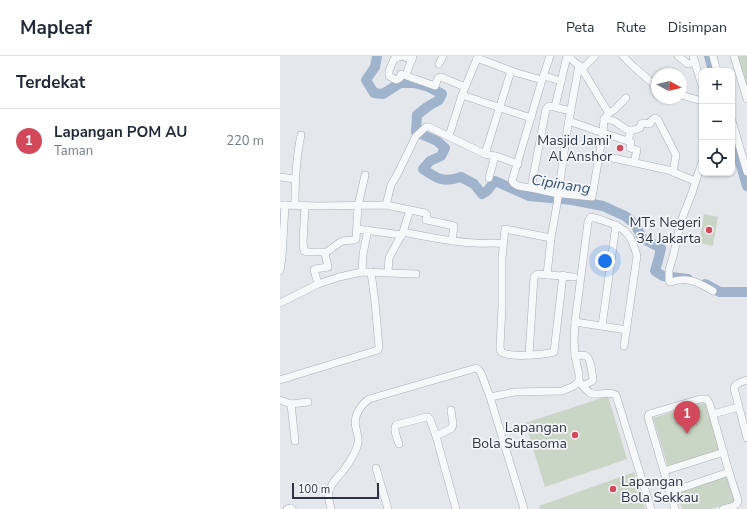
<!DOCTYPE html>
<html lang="id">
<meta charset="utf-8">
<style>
:root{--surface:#fff;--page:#f6f6f7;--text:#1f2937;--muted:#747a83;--line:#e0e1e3;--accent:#d1495b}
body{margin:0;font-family:"Nunito Sans",sans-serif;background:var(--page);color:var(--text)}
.controls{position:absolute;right:12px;top:12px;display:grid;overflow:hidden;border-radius:8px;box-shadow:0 1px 3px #0004}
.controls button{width:36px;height:36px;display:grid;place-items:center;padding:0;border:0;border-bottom:1px solid var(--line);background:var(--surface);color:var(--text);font:20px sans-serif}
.compass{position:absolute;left:371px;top:12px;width:36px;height:36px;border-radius:50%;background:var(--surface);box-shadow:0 1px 3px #0004;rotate:98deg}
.scale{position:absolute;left:12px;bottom:10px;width:87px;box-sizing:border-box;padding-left:4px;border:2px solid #2b3445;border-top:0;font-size:11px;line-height:14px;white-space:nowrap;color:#2b3445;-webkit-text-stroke:3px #f4f6f9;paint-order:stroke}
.you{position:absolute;left:325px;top:205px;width:14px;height:14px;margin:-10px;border:3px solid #fff;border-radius:50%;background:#1a73e8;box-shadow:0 0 0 6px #1a73e833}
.badge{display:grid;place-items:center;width:26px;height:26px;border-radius:50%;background:var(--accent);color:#fff;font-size:13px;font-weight:700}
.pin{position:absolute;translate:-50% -33px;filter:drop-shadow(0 1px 2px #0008)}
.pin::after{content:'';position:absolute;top:21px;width:14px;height:12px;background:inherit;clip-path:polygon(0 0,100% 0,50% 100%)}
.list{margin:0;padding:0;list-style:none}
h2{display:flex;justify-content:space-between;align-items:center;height:52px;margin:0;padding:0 16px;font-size:17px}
h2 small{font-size:13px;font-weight:400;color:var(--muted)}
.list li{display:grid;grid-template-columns:26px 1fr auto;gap:12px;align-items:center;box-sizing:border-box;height:64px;padding:0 16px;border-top:1px solid var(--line)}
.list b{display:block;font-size:15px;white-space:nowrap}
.list p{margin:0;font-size:13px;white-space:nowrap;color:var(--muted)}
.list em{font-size:13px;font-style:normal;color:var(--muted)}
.icon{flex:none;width:22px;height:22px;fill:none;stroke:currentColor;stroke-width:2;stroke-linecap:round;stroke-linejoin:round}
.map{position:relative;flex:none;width:467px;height:453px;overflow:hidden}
header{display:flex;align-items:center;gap:24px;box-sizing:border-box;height:56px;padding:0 20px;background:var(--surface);border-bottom:1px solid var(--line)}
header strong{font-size:19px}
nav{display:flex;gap:22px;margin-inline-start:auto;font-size:14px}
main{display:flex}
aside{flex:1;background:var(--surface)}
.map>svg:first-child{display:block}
.green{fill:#c9d6c5}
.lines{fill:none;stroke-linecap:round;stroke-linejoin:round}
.river{stroke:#9fb4cc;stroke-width:10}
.minor-casing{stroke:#a9aeb7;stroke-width:8}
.minor{stroke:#f7f8fa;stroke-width:7}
.poi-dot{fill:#d1495b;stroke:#f4f6f9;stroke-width:1.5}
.labels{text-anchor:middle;stroke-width:3.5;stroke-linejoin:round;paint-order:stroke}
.poi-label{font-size:14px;fill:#2b3445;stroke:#f4f6f9;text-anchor:end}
.water-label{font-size:15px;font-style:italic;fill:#34527a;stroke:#f4f6f9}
</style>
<header>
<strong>Mapleaf</strong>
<nav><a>Peta</a><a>Rute</a><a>Disimpan</a></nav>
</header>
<main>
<aside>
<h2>Terdekat<small></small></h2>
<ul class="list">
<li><span class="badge">1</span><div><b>Lapangan POM AU</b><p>Taman</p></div><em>220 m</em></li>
</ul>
</aside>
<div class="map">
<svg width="467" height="453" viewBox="0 0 467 453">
<rect width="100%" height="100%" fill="#e4e7ec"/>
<!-- green -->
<g class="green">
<polygon points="456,0 467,0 467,37"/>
<polygon points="424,158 438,161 433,190 419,187"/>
<polygon points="328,340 347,403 265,431 245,367"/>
<polygon points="426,346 441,395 388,411 373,362"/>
<polygon points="354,416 365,453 260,453 259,450"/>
<polygon points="447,419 456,445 431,453 402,453 396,435"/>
</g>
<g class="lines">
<!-- river -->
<g class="river">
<path d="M97 0 95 11 86 24 94 37 103 38 120 27H134L149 31 162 38 159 44 147 51 137 59 136 76 157 85 165 92 161 100 150 105 143 113C158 123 163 127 181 121L194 128 202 138 207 135 215 125 249 140 292 144 323 150 345 160 355 168 362 182 381 192 379 201 375 215 383 220 408 223"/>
<polyline points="429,0 433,15"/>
<polyline points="452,79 467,130"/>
<polyline points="425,228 440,236 467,236"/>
</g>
<!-- minor casing -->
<g class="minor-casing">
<g id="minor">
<path d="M288 0 302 13 325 51 329 57C327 58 327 61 324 63 327 63 331 64 334 65 345 71 346 78 360 72L361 68 363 67 370 68 371 65 375 62 378 64 396 99 393 116"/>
<polyline points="343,0 354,11 377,31"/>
<polyline points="398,0 408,8 415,6"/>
<polyline points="413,0 422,30"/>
<polyline points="433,0 437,15"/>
<polyline points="454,0 467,43"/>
<path d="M197 2 234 16 262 24 232 125C235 131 245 131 251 132"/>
<polyline points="132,4 123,0 118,1 114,3 109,15 109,20 116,24 120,22 121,18 155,30 158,22 161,21 185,31"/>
<polyline points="159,8 163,0"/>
<polyline points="302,13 315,0"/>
<polyline points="126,19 133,0"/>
<polyline points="264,20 281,25"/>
<polyline points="262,24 270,0"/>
<polyline points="182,39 251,62"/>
<polyline points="401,39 422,45"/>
<polyline points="275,51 287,0"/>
<polyline points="291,55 270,50 268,51 266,53 251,132 274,137 312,141 323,77 348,85"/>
<polyline points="329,57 334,54 346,42"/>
<polyline points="289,65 323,77 324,63"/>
<polyline points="452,65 467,116"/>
<polyline points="351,74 348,85 351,86 350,92 357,94 354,106"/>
<polyline points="169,80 182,39 198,0"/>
<polyline points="205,98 219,101 238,108"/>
<polyline points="319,99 388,114 415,125"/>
<path d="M422 106 412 137 401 165 393 201 389 214V225L390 226C407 220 418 226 433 235"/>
<polyline points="0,121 15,123"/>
<polyline points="209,122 215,100"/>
<polyline points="0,149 39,150 106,149 145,157 147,159 146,164 147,164 174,170 172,185"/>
<path d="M15 149C15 125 16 102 21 79"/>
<polyline points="106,149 111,129 118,117 133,86 136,80 146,71 149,71 205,98 231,15"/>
<path d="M25 150 23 186 24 195C30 198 39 194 45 197"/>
<polyline points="77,173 122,179"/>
<path d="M123 176C147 181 171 186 195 187 205 188 214 186 223 188"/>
<path d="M271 182 225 173 222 202V250L220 291 221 296C231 302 262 299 274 296L283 219"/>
<polyline points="45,197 62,185 74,184 76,183 78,150 85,119"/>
<polyline points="0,215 2,201 5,149"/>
<polyline points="82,216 83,198 88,174"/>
<polyline points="108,216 109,202 123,176 130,154"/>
<polyline points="267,219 271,182 277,148 287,75 299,9"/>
<polyline points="38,228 34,214 35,213 48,211 45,197"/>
<polyline points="0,247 38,228 59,221 82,216 136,218"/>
<polyline points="295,266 347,274"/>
<polyline points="322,270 336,169"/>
<polyline points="249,299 254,221 257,218 294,221"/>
<path d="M295 300C299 300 303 298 306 300 311 303 312 318 313 323L312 325 303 330"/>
<polyline points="0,324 98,294 99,291 95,246 91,216"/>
<path d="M467 324C462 326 455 327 454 332L467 382"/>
<path d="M299 325C302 329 306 334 310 337 318 341 328 334 336 339L371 453"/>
<path d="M210 341 235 336 282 335 294 330 299 325V318L295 300 294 285 295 266 308 166 310 162 311 161C316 162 322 164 327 166 346 172 352 180 357 200L344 290"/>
<polyline points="0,344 11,348 28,346"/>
<polyline points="11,348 15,385"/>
<polyline points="171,354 173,368 172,372 156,380 176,453"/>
<polyline points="433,358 459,351"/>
<path d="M119 388C117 382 113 374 116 369L146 361H148L150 363 156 380"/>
<polyline points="96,412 108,453"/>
<polyline points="384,415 444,396"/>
<polyline points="390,436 449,416"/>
<polyline points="7,453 10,452 12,453"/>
<path d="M51 453C50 447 47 441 49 435 51 427 58 421 63 415 69 407 76 397 78 387 79 382 77 377 76 372 73 359 80 350 89 343L196 312 198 313 201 317 210 341 244 453"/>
<path d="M395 453 368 361 369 358 420 343H426L428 345 430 349 449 416 458 444C458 451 449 451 443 453"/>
</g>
</g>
<!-- minor -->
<use href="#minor" class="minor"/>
</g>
<!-- markers -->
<g class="poi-dot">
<circle cx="340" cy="92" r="4"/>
<circle cx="429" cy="174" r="4"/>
<circle cx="295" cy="379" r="4"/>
<circle cx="333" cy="433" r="4"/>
</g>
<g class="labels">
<!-- poi labels -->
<g class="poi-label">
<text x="332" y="89">Masjid Jami'<tspan x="332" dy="16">Al Anshor</tspan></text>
<text x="421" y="171">MTs Negeri<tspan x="421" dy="16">34 Jakarta</tspan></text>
<text x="287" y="376">Lapangan<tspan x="287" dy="16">Bola Sutasoma</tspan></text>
<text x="341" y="430" text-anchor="start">Lapangan<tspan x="341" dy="16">Bola Sekkau</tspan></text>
</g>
<!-- water labels -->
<g class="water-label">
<text transform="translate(281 128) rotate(9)" y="5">Cipinang</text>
</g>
</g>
</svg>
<div class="controls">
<button>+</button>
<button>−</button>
<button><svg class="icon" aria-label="locate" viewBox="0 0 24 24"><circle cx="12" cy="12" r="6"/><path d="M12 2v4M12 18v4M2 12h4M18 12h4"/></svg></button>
</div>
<svg class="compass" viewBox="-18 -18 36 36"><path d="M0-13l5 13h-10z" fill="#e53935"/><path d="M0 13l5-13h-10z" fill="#747a83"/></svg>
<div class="scale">100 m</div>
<div class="you"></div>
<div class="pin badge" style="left:407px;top:378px">1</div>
</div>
</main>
